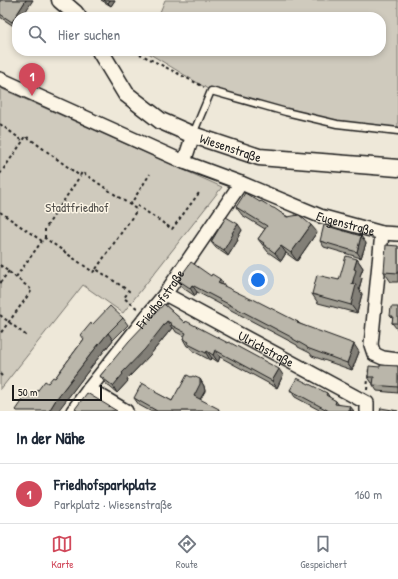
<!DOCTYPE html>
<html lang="de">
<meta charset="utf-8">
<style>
:root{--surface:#fff;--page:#f6f6f7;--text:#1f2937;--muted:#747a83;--line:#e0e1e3;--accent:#d1495b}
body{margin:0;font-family:"Patrick Hand",sans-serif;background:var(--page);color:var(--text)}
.scale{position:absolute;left:12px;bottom:10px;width:90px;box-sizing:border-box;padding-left:4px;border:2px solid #1c1c1c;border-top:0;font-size:11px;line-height:14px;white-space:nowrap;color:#1c1c1c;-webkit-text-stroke:3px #fcf5e5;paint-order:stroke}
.you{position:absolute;left:258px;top:280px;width:14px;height:14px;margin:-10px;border:3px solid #fff;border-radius:50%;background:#1a73e8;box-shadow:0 0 0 6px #1a73e833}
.badge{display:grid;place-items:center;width:26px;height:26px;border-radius:50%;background:var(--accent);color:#fff;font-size:13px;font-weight:700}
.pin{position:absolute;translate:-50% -33px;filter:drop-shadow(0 1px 2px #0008)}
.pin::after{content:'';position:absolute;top:21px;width:14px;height:12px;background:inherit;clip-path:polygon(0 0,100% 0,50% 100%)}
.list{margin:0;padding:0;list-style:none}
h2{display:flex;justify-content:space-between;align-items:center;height:52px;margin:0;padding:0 16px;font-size:17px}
h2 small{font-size:13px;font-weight:400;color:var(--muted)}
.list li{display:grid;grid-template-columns:26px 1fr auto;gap:12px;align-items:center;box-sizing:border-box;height:60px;padding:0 16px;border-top:1px solid var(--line)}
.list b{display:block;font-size:15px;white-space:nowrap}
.list p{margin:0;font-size:13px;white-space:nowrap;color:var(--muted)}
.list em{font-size:13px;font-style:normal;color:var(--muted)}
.icon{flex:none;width:22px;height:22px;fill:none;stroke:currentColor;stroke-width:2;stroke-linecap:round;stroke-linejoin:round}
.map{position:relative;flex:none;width:398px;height:411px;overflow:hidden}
.search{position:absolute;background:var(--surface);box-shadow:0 2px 6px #0003;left:12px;right:12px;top:12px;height:44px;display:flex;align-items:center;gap:10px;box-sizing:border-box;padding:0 14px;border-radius:16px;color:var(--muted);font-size:15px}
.sheet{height:112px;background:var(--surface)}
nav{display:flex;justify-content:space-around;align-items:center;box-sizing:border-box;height:56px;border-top:1px solid var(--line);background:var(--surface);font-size:11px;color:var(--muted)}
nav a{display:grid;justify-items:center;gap:2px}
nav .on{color:var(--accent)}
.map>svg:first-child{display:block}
.green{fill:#cfcabd;stroke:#76736c}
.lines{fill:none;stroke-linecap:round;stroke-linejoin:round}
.service-casing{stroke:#1c1c1c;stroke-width:9}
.minor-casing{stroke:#1c1c1c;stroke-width:16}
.tertiary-casing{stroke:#1c1c1c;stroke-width:19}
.path{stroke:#1c1c1c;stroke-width:2;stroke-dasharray:3 3;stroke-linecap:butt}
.service{stroke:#fcf5e5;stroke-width:6}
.minor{stroke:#fcf5e5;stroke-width:13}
.tertiary{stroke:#fcf5e5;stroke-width:16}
.wall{fill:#a09d92;stroke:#1c1c1c}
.shaded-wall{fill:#827f77;stroke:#1c1c1c}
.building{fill:#bab6aa;stroke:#1c1c1c}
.labels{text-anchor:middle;stroke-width:3;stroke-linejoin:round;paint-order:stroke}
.street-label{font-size:13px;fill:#1c1c1c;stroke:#fcf5e5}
.park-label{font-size:13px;fill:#52504c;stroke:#fcf5e5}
</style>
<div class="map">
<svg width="398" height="411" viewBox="0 0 398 411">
<rect width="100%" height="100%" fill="#eee8d9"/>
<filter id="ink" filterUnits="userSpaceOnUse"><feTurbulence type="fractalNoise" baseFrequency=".025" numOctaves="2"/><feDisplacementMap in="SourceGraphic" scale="8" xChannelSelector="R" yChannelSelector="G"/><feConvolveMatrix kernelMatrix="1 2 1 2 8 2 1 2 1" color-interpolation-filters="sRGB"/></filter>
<g filter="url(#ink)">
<!-- green -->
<g class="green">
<polygon points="165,0 398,0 398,131 337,124 211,91 145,51 381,51 381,17 158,17"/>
<polygon points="0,88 222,187 123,313 83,285 0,390"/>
</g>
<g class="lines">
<!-- service casing -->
<g class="service-casing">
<polyline id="service" points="193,134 211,91 286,112 337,124 398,131"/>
</g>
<!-- minor casing -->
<g class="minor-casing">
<g id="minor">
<path id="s1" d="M0 79 184 162 241 183 320 216 382 233 398 234"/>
<polyline points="184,162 193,135"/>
<polyline points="382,233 371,345 374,354 383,358 398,360"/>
<path id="s2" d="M165 294 367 403V411"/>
<polyline points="89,389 126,411"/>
<path id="s3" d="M73 411 89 389 147 316 165 294 241 183"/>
</g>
</g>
<!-- tertiary casing -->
<g class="tertiary-casing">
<g id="tertiary">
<polyline points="60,0 75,13 78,17"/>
<path id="s4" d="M100 51 126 94 161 121 193 135 259 157 398 168"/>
</g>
</g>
<!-- path -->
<g class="path">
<polyline points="134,51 204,87"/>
<polyline points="0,124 23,141 26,136 80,176 82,172 136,209 138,206 172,229 199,193"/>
<polyline points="0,174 23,141"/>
<polyline points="130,205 150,174"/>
<polyline points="0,212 42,241 45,238 93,272 96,269 129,291 124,298 138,309"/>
<polyline points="45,238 45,229 80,176"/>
<polyline points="0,265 32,290 0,334"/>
<polyline points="96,269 135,213 136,209"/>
<polyline points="16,277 42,241"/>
<polyline points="0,283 9,271"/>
<polyline points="0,315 28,337"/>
<polyline points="0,374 2,376"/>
<polyline points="367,390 369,368"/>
</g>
<!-- service -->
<use href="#service" class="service"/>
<!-- minor -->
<use href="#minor" class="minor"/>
<!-- tertiary -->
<use href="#tertiary" class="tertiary"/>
</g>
<!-- wall -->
<g class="wall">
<polygon points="0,0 33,0 17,17 17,24 15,27 0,17"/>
<polygon points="101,0 115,0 111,6"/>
<polygon points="260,202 317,232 297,261 286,253 281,261 268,252 258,239 265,229 242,215 236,207"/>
<polygon points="242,230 237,239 238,240 228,256 216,248 211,242"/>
<polygon points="320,241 366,243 361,258 324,247"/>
<polygon points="398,246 398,282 391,282 384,272"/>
<polygon points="357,259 363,268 360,276 362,278 359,289 362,294 357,313 318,303 312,294 339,280"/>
<polygon points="178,280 298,322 300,324 359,352 352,370 312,356 310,353 298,347 297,345 197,292 195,296 183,288"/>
<polygon points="164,304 185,323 283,375 277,388 220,357 218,362 212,358 210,360 193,351 190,347 187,346 183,339 184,336 176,332 175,330 172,328 150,355 127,379 128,381 117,393 105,383 100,376"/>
<polygon points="398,307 398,329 397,329 392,323 393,319 390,316"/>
<polygon points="123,318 128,325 113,340 95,362 62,405 32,396 55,378 84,339 92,325"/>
<polygon points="398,366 398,393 377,391 373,385 373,383 372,383 368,377 380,367"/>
<polygon points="200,379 204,386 205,391 200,400 220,411 150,411 139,405 134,398 158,394 172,401 180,388"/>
<polygon points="290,390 327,393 330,398 336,401 338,404 354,411 321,411 295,397"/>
</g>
<!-- shaded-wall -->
<g class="shaded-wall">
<polygon points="26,0 33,0 22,17 17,17 17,24 15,27 12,22"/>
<polygon points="110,0 115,0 111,6 108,3"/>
<polygon points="238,224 242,230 237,239 238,240 228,256 224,250 232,233"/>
<polygon points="311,225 317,232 297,261 291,253"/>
<polygon points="361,236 366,243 361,258 357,252"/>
<polygon points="281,246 286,253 281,261 275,253"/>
<polygon points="357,259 363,268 360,276 362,278 359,289 362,294 357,313 351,305 354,269"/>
<polygon points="220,279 225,286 218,283"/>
<polygon points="192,285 197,292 195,296 190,288"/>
<polygon points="167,321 172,328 150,355 127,379 128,381 117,393 113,386 122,373"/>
<polygon points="108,333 113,340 95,362 58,411 49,411 57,398 90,355"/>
<polygon points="354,344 359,352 352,370 347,363"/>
<polygon points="215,350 220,357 218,362 213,355"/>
<polygon points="207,351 212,358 210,360 206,353"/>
<polygon points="279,369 283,375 277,388 272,381"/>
<polygon points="200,379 204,386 205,391 198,403 194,396"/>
<polygon points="350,406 354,411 350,411"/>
</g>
<!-- building -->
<g class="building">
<polygon points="0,0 26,0 12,22 0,14"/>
<polygon points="104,0 110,0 108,3"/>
<polygon points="245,193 260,202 261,201 273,208 274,208 287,217 299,215 311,225 291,253 281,246 275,253 263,244 264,243 258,239 267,226 236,207"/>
<polygon points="226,217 238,224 232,233 233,234 224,250 211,242"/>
<polygon points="324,225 361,236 357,252 320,241"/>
<polygon points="386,245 398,246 398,273 384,272"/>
<polygon points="346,256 357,259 354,269 356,270 352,284 356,285 351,305 312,294 317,275 339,280"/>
<polygon points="191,262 211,276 212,274 220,279 218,283 253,300 253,299 298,322 297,323 354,344 347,363 307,348 307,347 293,339 293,338 192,285 190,288 178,280"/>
<polygon points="164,304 185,323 186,321 228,343 229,342 279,369 272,381 215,350 213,355 207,351 206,353 188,344 189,342 183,339 186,333 171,325 172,324 167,321 145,349 122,373 123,374 113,386 100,376 129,341"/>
<polygon points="110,306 123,318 108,333 90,355 57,398 49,411 17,411 16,410 28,393 32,396 34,393 35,394 45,381 48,383 53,377 55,378 84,339 81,335 91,323 92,325"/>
<polygon points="391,307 398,307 398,323 392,323 393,316 390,316"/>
<polygon points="380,365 398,366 398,387 373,385 374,377 368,377 369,366 380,367"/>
<polygon points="187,375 191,377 193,376 200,379 200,384 194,396 219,409 218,411 157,411 134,398 142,383 156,391 155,392 172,401 179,388 180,388"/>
<polygon points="297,378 327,393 326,395 336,401 335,404 350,406 350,411 329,411 290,390"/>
<polygon points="87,393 117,411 78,411 75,409"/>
<polygon points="381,408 398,411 380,411"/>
</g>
</g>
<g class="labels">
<!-- street labels -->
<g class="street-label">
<text dy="5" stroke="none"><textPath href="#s4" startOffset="169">Wiesenstraße</textPath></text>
<text dy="5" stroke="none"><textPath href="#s1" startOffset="375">Eugenstraße</textPath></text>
<text dy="5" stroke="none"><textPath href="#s3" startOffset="142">Friedhofstraße</textPath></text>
<text dy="5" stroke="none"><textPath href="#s2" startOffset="115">Ulrichstraße</textPath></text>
</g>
<!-- park labels -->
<g class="park-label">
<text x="77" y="212">Stadtfriedhof</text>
</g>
</g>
</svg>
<div class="scale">50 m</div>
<div class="you"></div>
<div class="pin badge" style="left:32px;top:96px">1</div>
<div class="search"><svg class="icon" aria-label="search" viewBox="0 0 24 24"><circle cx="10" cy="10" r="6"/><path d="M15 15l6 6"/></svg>Hier suchen</div>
</div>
<section class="sheet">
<h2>In der Nähe<small></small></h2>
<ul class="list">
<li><span class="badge">1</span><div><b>Friedhofsparkplatz</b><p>Parkplatz · Wiesenstraße</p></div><em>160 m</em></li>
</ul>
</section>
<nav>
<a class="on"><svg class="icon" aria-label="map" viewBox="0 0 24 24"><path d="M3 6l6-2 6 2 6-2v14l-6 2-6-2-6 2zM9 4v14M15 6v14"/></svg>Karte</a>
<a><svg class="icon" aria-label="directions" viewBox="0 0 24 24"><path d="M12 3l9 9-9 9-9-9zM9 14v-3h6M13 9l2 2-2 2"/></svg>Route</a>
<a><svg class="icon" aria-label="saved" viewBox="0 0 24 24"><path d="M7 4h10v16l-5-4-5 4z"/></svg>Gespeichert</a>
</nav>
